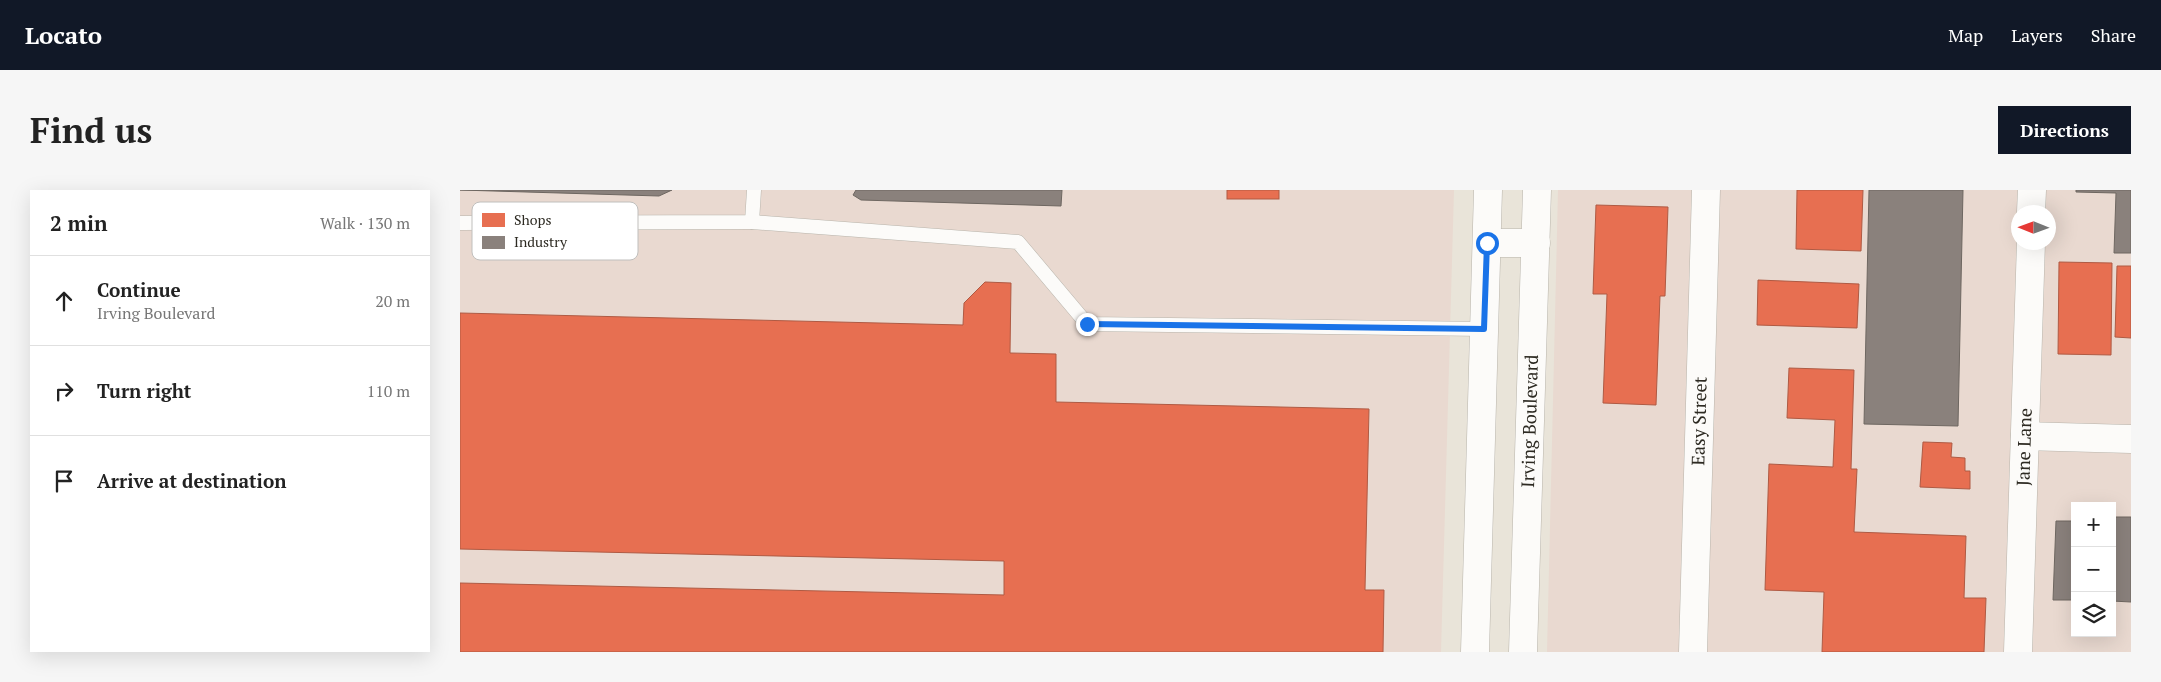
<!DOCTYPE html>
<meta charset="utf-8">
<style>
:root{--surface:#fff;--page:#f6f6f6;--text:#222;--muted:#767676;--line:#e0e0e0;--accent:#111827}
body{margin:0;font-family:"PT Serif",serif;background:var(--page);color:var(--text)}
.controls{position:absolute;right:15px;bottom:15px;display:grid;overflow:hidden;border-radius:0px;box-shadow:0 5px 20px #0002}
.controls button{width:45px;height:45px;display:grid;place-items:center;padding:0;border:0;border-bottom:1px solid var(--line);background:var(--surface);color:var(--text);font:25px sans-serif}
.compass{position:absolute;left:1551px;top:15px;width:45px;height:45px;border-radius:50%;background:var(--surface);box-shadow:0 5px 20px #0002;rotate:271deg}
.stop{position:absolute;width:15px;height:15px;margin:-11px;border:4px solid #1a73e8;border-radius:50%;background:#fff}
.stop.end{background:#1a73e8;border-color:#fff;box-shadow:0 1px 5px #0008}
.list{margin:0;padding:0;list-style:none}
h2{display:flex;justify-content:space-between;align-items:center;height:65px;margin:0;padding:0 20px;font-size:21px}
h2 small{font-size:16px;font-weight:400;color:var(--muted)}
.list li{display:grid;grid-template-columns:32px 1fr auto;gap:15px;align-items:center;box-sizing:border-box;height:90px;padding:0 20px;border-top:1px solid var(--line)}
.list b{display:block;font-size:19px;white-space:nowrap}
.list p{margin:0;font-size:16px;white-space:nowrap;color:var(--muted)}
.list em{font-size:16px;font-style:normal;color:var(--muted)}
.icon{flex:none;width:28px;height:28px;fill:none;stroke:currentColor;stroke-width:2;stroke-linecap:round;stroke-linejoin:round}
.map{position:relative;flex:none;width:1671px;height:462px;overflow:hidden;border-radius:0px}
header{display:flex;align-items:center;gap:30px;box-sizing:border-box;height:70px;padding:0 25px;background:var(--accent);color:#fff}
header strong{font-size:24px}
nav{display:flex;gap:28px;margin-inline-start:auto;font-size:18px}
.intro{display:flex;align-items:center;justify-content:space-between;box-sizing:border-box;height:120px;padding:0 30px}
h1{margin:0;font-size:35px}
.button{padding:12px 22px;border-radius:0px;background:var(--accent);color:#fff;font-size:18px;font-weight:700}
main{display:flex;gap:30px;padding:0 30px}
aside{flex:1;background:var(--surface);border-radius:0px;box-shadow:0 5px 20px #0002}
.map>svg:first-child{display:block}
.commercial{fill:#e9d9d0;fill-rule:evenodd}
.shops{fill:#e76f51;stroke:#af5a43}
.industry{fill:#8a817c;stroke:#6e6761}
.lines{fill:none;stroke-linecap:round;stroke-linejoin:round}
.lane-casing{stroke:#b8b4ab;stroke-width:15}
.street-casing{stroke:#b8b4ab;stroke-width:29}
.secondary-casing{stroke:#b8b4ab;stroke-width:29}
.lane{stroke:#fcfbf9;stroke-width:14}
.street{stroke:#fcfbf9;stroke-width:28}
.secondary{stroke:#fcfbf9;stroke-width:28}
.route{stroke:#1a73e8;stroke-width:6}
.labels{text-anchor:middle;stroke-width:5;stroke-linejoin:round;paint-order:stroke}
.street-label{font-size:18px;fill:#2d2a22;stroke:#fff}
.key{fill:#fff;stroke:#c0bfbd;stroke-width:1}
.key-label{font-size:14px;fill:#2d2a22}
</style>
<header>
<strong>Locato</strong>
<nav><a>Map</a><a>Layers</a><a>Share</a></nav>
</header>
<div class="intro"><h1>Find us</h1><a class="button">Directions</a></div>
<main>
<aside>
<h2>2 min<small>Walk · 130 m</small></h2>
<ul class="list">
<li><svg class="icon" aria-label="ahead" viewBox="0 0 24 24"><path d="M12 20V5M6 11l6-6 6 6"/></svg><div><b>Continue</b><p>Irving Boulevard</p></div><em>20 m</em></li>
<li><svg class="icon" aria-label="right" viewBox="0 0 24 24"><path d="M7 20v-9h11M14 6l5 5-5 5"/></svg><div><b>Turn right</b></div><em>110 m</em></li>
<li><svg class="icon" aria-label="arrive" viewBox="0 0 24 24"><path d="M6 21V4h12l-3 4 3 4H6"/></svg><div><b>Arrive at destination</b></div></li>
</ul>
</aside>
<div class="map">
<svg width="1671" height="462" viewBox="0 0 1671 462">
<rect width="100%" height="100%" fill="#e9e4d9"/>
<!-- commercial -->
<g class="commercial">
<polygon points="0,0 994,0 981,462 0,462"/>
<path d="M1098 0H1671V462H1087ZM1558 22H1588V52H1558ZM1615 316H1652V443H1615Z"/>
</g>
<!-- shops -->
<g class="shops">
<rect x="767" y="0" width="52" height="9"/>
<polygon points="1337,0 1403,0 1401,61 1336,59"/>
<polygon points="1136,15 1208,17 1205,106 1200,106 1196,215 1143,213 1147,104 1133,104"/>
<polygon points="1599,72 1652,73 1651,165 1598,164"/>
<polygon points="1657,76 1671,76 1671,148 1655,147"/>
<polygon points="1298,90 1399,94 1397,138 1297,135"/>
<polygon points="525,92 551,93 550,163 596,164 596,212 909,219 905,400 924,400 923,462 0,462 0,393 544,405 544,371 0,359 0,123 503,135 504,113"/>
<polygon points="1329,178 1394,180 1391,279 1397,279 1394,342 1506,346 1504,408 1526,408 1524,462 1362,462 1364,402 1305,400 1309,274 1373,277 1375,230 1327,228"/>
<polygon points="1463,252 1492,253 1491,267 1505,268 1505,281 1510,281 1510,299 1460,297"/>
</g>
<!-- industry -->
<g class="industry">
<polygon points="0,0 212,0 199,6"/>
<polygon points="396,0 602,0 601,16 401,10 393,5"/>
<polygon points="1409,0 1503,0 1498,236 1404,234"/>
<polygon points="1616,0 1671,0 1671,63 1654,63 1656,3 1616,2"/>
<polygon points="1652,327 1671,327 1671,412 1652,411"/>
<polygon points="1596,331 1615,331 1615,410 1593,410"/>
</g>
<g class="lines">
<!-- lane casing -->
<g class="lane-casing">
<g id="lane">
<polyline points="292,32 558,52 627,134 1024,139"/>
<polyline points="0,33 292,32 294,0"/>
</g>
</g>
<!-- street casing -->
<g class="street-casing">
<g id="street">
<polyline points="1571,22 1572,0"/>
<polyline points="1565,246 1671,249"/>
<path id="s1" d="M1233 462 1246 0"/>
<path id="s2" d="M1558 462 1571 52"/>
</g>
</g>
<!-- secondary casing -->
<g class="secondary-casing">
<g id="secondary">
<polyline points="1027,53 1076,53"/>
<polyline points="1015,462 1028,0"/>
<path id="s3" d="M1063 462 1077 0"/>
</g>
</g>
<!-- lane -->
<use href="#lane" class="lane"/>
<!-- street -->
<use href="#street" class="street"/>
<!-- secondary -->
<use href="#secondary" class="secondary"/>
</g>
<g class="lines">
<!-- route -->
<polyline class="route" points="627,134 1024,139 1027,53"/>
</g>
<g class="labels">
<!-- street labels -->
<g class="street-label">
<text dy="6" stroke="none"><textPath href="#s3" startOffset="231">Irving Boulevard</textPath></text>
<text dy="6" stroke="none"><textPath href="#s1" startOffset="231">Easy Street</textPath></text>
<text dy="6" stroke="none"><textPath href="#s2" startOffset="205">Jane Lane</textPath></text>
</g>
</g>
<!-- legend -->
<rect x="12" y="12" width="166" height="58" rx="8" class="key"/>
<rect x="22" y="23" width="23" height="14" fill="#e76f51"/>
<rect x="22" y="46" width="23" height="13" fill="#8a817c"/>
<g class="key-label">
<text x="54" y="35">Shops</text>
<text x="54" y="57">Industry</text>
</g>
</svg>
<div class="controls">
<button>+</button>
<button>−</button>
<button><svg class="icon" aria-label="layers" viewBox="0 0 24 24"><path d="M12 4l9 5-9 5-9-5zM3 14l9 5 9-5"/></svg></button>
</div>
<svg class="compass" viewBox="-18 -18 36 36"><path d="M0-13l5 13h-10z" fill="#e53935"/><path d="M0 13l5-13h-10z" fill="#767676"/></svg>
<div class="stop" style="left:1027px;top:53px"></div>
<div class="stop end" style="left:627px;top:134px"></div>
</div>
</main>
